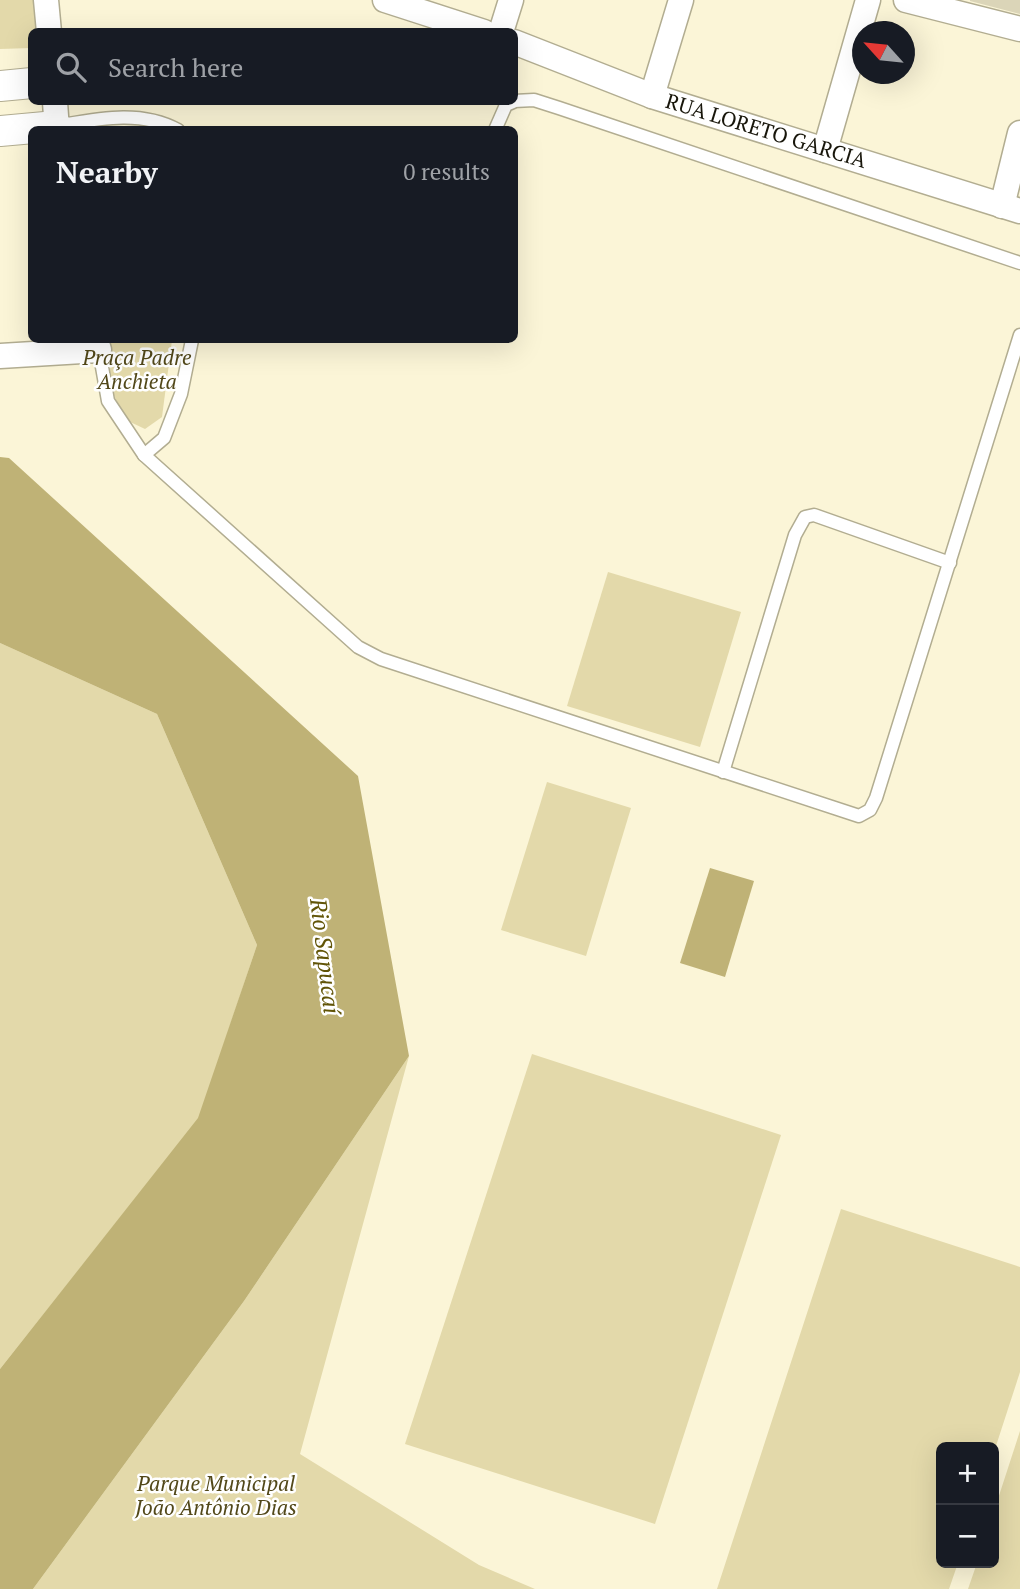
<!DOCTYPE html>
<meta charset="utf-8">
<style>
:root{--surface:#171b24;--page:#20242c;--text:#f1f3f6;--muted:#9ea1a6;--line:#363941}
body{margin:0;font-family:"PT Serif",serif;background:var(--page);color:var(--text)}
.controls{position:absolute;right:21px;bottom:21px;display:grid;overflow:hidden;border-radius:10px;box-shadow:0 7px 28px #0002}
.controls button{width:63px;height:63px;display:grid;place-items:center;padding:0;border:0;border-bottom:2px solid var(--line);background:var(--surface);color:var(--text);font:35px sans-serif}
.compass{position:absolute;left:852px;top:21px;width:63px;height:63px;border-radius:50%;background:var(--surface);box-shadow:0 7px 28px #0002;rotate:297deg}
.list{margin:0;padding:0;list-style:none}
h2{display:flex;justify-content:space-between;align-items:center;height:91px;margin:0;padding:0 28px;font-size:30px}
h2 small{font-size:23px;font-weight:400;color:var(--muted)}
.icon{flex:none;width:38px;height:38px;fill:none;stroke:currentColor;stroke-width:2;stroke-linecap:round;stroke-linejoin:round}
.map{position:relative;flex:none;width:1020px;height:1589px;overflow:hidden}
.search{position:absolute;background:var(--surface);box-shadow:0 7px 28px #0002;left:28px;top:28px;width:490px;height:77px;display:flex;align-items:center;gap:18px;box-sizing:border-box;padding:0 24px;border-radius:10px;color:var(--muted);font-size:26px}
.panel{position:absolute;background:var(--surface);box-shadow:0 7px 28px #0002;left:28px;top:126px;width:490px;height:217px;border-radius:10px}
.map>svg:first-child{display:block}
.green{fill:#e3d9aa}
.water{fill:#bfb276}
.building{fill:#dbd5b8}
.lines{fill:none;stroke-linecap:round;stroke-linejoin:round}
.service-casing{stroke:#b2ad91;stroke-width:15}
.minor-casing{stroke:#b2ad91;stroke-width:27}
.tertiary-casing{stroke:#b2ad91;stroke-width:32}
.service{stroke:#fff;stroke-width:12}
.minor{stroke:#fff;stroke-width:24}
.tertiary{stroke:#fff;stroke-width:30}
.labels{text-anchor:middle;stroke-width:5;stroke-linejoin:round;paint-order:stroke}
.street-label{font-size:21px;fill:#18160b;stroke:#fff}
.park-label{font-size:21px;font-style:italic;fill:#524819;stroke:#fff}
.water-label{font-size:23px;font-style:italic;fill:#615407;stroke:#fff}
</style>
<div class="map">
<svg width="1020" height="1589" viewBox="0 0 1020 1589">
<rect width="100%" height="100%" fill="#fbf5d7"/>
<!-- green -->
<g class="green">
<polygon points="0,0 36,0 39,31 32,32 31,48 0,49"/>
<polygon points="96,340 172,340 162,417 145,429 126,420 99,365"/>
<polygon points="608,572 741,612 700,747 567,706"/>
<polygon points="0,643 157,714 257,945 199,1118 0,1369"/>
<polygon points="547,782 631,808 586,956 501,930"/>
<polygon points="532,1054 781,1135 655,1524 405,1444"/>
<polygon points="409,1056 300,1454 479,1565 535,1589 33,1589 244,1301"/>
<polygon points="841,1209 1020,1267 1020,1372 994,1452 994,1447 941,1447 941,1563 958,1563 949,1589 717,1589"/>
<polygon points="1020,1431 1020,1589 968,1589 977,1563 994,1563 994,1511"/>
</g>
<!-- water -->
<g class="water">
<polygon points="0,457 9,458 358,776 409,1056 244,1301 33,1589 0,1589 0,1369 198,1118 257,945 157,714 0,643"/>
<polygon points="710,868 754,881 725,977 680,963"/>
</g>
<!-- building -->
<polygon class="building" points="1020,0 1020,14 970,1 970,0"/>
<g class="lines">
<!-- service casing -->
<g class="service-casing">
<g id="service">
<polyline points="514,101 534,100 559,108 1020,263"/>
<path d="M56 126C97 119 140 109 178 130"/>
<polyline points="495,130 506,105 513,102"/>
<polyline points="99,350 108,401 144,455 358,647 381,659 859,816 870,810 876,798 1020,335"/>
<polyline points="144,455 164,438 181,394 192,340"/>
<polyline points="723,772 795,535 805,517 814,515 950,563"/>
</g>
</g>
<!-- minor casing -->
<g class="minor-casing">
<g id="minor">
<polyline points="46,0 49,32"/>
<polyline points="385,0 484,32"/>
<polyline points="906,0 1020,29"/>
<polyline points="501,32 511,0"/>
<polyline points="514,42 652,96 1020,211"/>
<polyline points="652,96 681,0"/>
<polyline points="55,102 57,130"/>
<polyline points="825,150 868,0"/>
<polyline points="1002,206 1020,133"/>
<polyline points="0,356 99,350 96,340"/>
</g>
</g>
<!-- tertiary casing -->
<g class="tertiary-casing">
<g id="tertiary">
<polyline points="0,86 32,83"/>
<polyline points="0,131 56,126"/>
</g>
</g>
<!-- service -->
<use href="#service" class="service"/>
<!-- minor -->
<use href="#minor" class="minor"/>
<!-- tertiary -->
<use href="#tertiary" class="tertiary"/>
</g>
<g class="labels">
<!-- street labels -->
<g class="street-label">
<text transform="translate(766 131) rotate(17)" y="7">RUA LORETO GARCIA</text>
</g>
<!-- park labels -->
<g class="park-label">
<text x="137" y="365">Praça Padre<tspan x="137" dy="24">Anchieta</tspan></text>
<text x="216" y="1491">Parque Municipal<tspan x="216" dy="24">João Antônio Dias</tspan></text>
</g>
<!-- water labels -->
<g class="water-label">
<text transform="translate(325 956) rotate(83)" y="8">Rio Sapucaí</text>
</g>
</g>
</svg>
<div class="controls">
<button>+</button>
<button>−</button>
</div>
<svg class="compass" viewBox="-18 -18 36 36"><path d="M0-13l5 13h-10z" fill="#e53935"/><path d="M0 13l5-13h-10z" fill="#9ea1a6"/></svg>
<div class="search"><svg class="icon" aria-label="search" viewBox="0 0 24 24"><circle cx="10" cy="10" r="6"/><path d="M15 15l6 6"/></svg>Search here</div>
<section class="panel">
<h2>Nearby<small>0 results</small></h2>
<ul class="list">
</ul>
</section>
</div>
